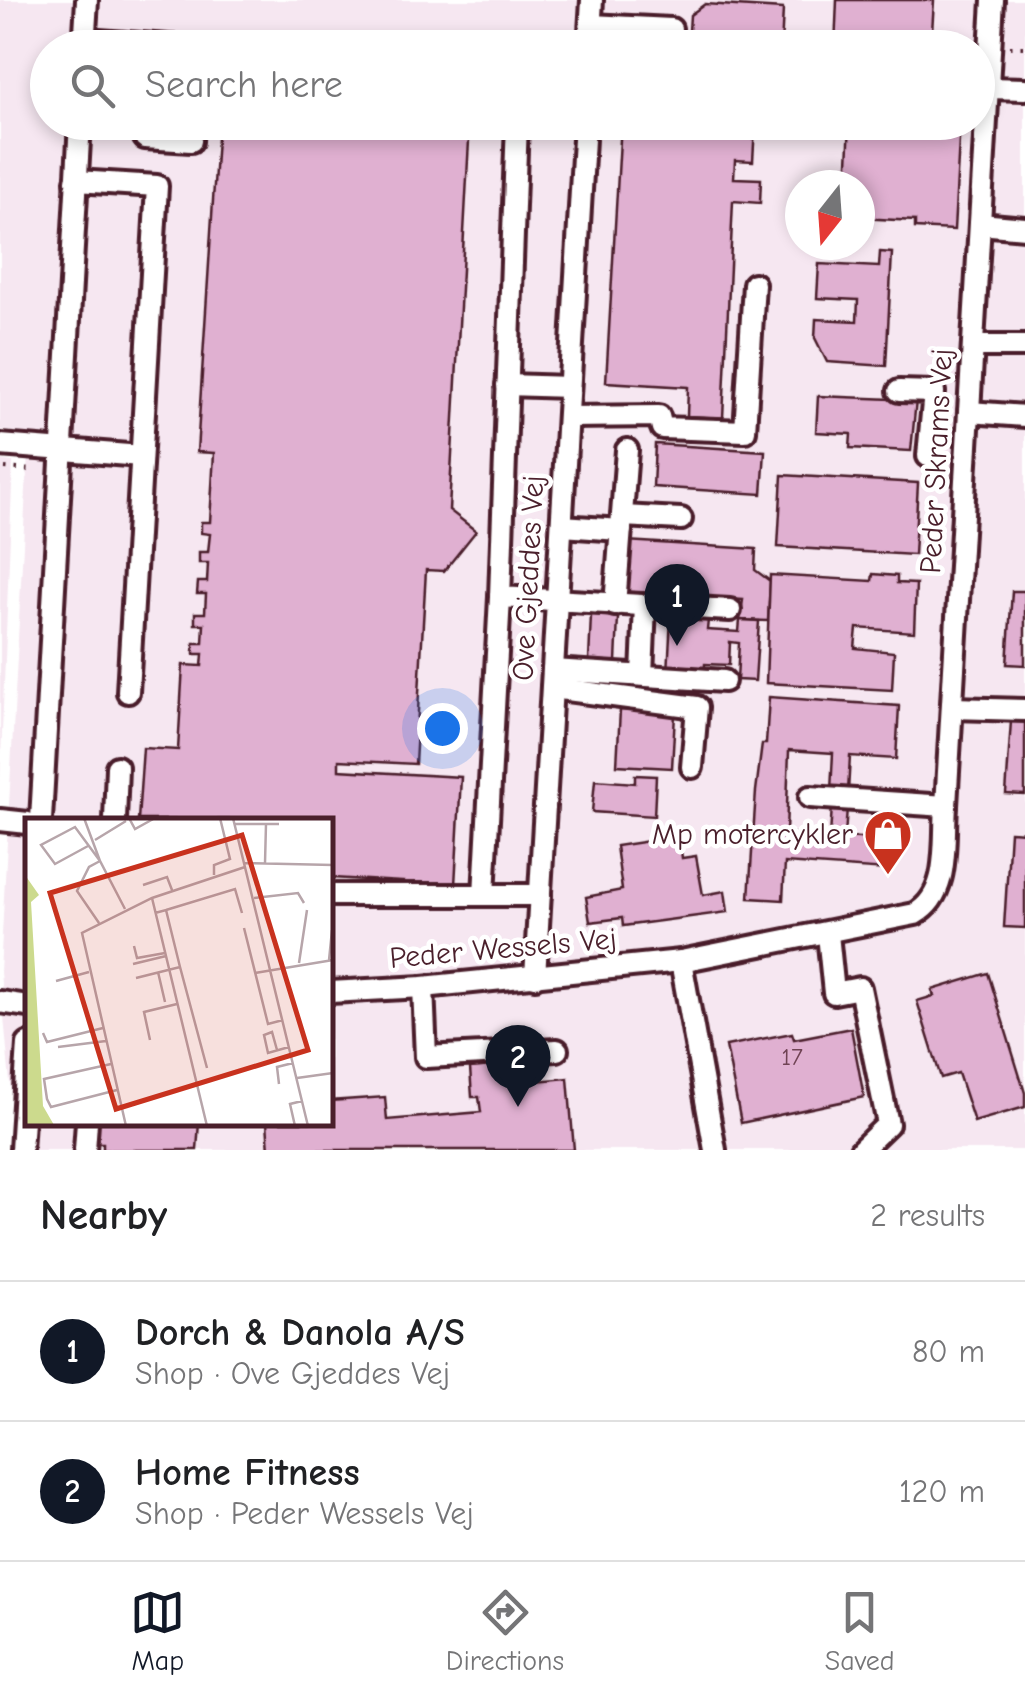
<!DOCTYPE html>
<meta charset="utf-8">
<style>
:root{--surface:#fff;--page:#f2f2f2;--text:#202124;--muted:#757577;--line:#e0e0e0;--accent:#111827}
body{margin:0;font-family:"Comic Neue",sans-serif;background:var(--page);color:var(--text)}
.compass{position:absolute;left:785px;top:170px;width:90px;height:90px;border-radius:50%;background:var(--surface);box-shadow:0 5px 15px #0003;rotate:197deg}
.you{position:absolute;left:442px;top:728px;width:35px;height:35px;margin:-25px;border:8px solid #fff;border-radius:50%;background:#1a73e8;box-shadow:0 0 0 15px #1a73e833}
.badge{display:grid;place-items:center;width:65px;height:65px;border-radius:50%;background:var(--accent);color:#fff;font-size:32px;font-weight:700}
.pin{position:absolute;translate:-50% -82px;filter:drop-shadow(0 2px 5px #0008)}
.pin::after{content:'';position:absolute;top:52px;width:35px;height:30px;background:inherit;clip-path:polygon(0 0,100% 0,50% 100%)}
.list{margin:0;padding:0;list-style:none}
h2{display:flex;justify-content:space-between;align-items:center;height:130px;margin:0;padding:0 40px;font-size:42px}
h2 small{font-size:32px;font-weight:400;color:var(--muted)}
.list li{display:grid;grid-template-columns:65px 1fr auto;gap:30px;align-items:center;box-sizing:border-box;height:140px;padding:0 40px;border-top:2px solid var(--line)}
.list b{display:block;font-size:38px;white-space:nowrap}
.list p{margin:0;font-size:32px;white-space:nowrap;color:var(--muted)}
.list em{font-size:32px;font-style:normal;color:var(--muted)}
.icon{flex:none;width:55px;height:55px;fill:none;stroke:currentColor;stroke-width:2;stroke-linecap:round;stroke-linejoin:round}
.map{position:relative;flex:none;width:1025px;height:1150px;overflow:hidden}
.search{position:absolute;background:var(--surface);box-shadow:0 5px 15px #0003;left:30px;right:30px;top:30px;height:110px;display:flex;align-items:center;gap:25px;box-sizing:border-box;padding:0 35px;border-radius:55px;color:var(--muted);font-size:38px}
.sheet{height:410px;background:var(--surface)}
nav{display:flex;justify-content:space-around;align-items:center;box-sizing:border-box;height:140px;border-top:2px solid var(--line);background:var(--surface);font-size:28px;color:var(--muted)}
nav a{display:grid;justify-items:center;gap:5px}
nav .on{color:var(--accent)}
.map>svg:first-child{display:block}
.built{fill:#f6e7f1;fill-rule:evenodd}
.building{fill:#e0b0d1;stroke:#4a1f2b;stroke-width:2.5}
.lines{fill:none;stroke-linecap:round;stroke-linejoin:round}
.minor-casing{stroke:#4a1f2b;stroke-width:28}
.path{stroke:#4a1f2b;stroke-width:4;stroke-dasharray:2.5 8;stroke-linecap:butt}
.minor{stroke:#fff;stroke-width:20}
.labels{text-anchor:middle;stroke-width:9;stroke-linejoin:round;paint-order:stroke}
.number-label{font-size:25px;fill:#704354}
.street-label{font-size:30px;fill:#4a1f2b;stroke:#fff}
.poi-label{font-size:30px;fill:#4a1f2b;stroke:#fff;text-anchor:end}
.inset-road{fill:none;stroke:#b7a5aa;stroke-width:2.5}
.view{fill:#c8321e;fill-opacity:0.15;stroke:#c8321e;stroke-width:5}
.inset-edge{fill:none;stroke:#4a1f2b;stroke-width:5}
</style>
<div class="map">
<svg width="1025" height="1150" viewBox="0 0 1025 1150">
<rect width="100%" height="100%" fill="#fff"/>
<filter id="ink" filterUnits="userSpaceOnUse"><feTurbulence type="fractalNoise" baseFrequency=".01" numOctaves="2"/><feDisplacementMap in="SourceGraphic" scale="20" xChannelSelector="R" yChannelSelector="G"/><feConvolveMatrix kernelMatrix="1 2 1 2 8 2 1 2 1" color-interpolation-filters="sRGB"/></filter>
<g filter="url(#ink)">
<!-- built -->
<g class="built">
<path d="M0 0H1025V1150H16L0 972 29 434 0 430ZM48 48H978V122H48ZM800 185H860V245H800ZM28 820H330V1122H28Z"/>
<polygon points="0,460 13,462 0,782"/>
</g>
<!-- building -->
<g class="building">
<polygon points="837,0 934,0 931,48 835,48"/>
<polygon points="705,4 783,9 781,48 688,48 690,15"/>
<polygon points="218,122 470,122 449,510 476,531 444,571 426,570 415,764 339,760 339,770 461,777 455,885 332,878 330,820 138,820 143,748 178,750 183,665 202,666 203,654 194,654 194,643 203,643 204,624 195,624 195,613 205,613 206,594 197,594 198,582 207,582 208,563 199,563 199,552 208,552 210,534 201,533 201,522 210,522 214,453 197,452"/>
<polygon points="621,122 737,122 755,126 753,161 735,160 734,178 761,179 760,203 733,201 723,418 687,416 688,387 606,382"/>
<polygon points="850,122 960,122 954,230 915,228 915,221 860,218 860,185 847,185"/>
<polygon points="880,252 892,253 886,366 827,362 815,338 816,319 857,321 858,300 817,298 819,264 879,267"/>
<polygon points="818,396 916,400 911,451 850,448 851,434 816,432"/>
<polygon points="655,444 765,451 762,494 653,487"/>
<polygon points="782,475 918,483 914,555 778,547"/>
<polygon points="626,541 756,549 755,570 770,581 768,621 740,620 743,600 623,593"/>
<polygon points="873,574 897,576 897,583 916,584 914,632 857,628 855,648 894,652 892,690 766,683 770,575 872,581"/>
<polygon points="1012,591 1025,591 1025,665 1007,664"/>
<polygon points="591,615 618,617 616,662 589,660"/>
<polygon points="671,617 708,620 707,630 739,632 740,620 759,621 755,681 737,680 739,643 730,642 729,665 705,664 704,675 668,673"/>
<polygon points="769,697 899,706 896,759 850,756 848,792 831,791 833,753 789,750 786,833 830,836 832,806 847,807 845,837 889,840 887,870 785,863 783,900 749,898 756,791 762,744 766,744"/>
<polygon points="620,710 675,714 672,768 617,765"/>
<polygon points="1011,721 1025,722 1025,795 1006,794"/>
<polygon points="635,775 656,776 654,816 592,812 595,780 635,783"/>
<polygon points="1010,831 1025,832 1025,928 1004,927"/>
<polygon points="649,841 680,843 682,858 696,856 703,895 725,891 728,912 623,926 622,918 590,922 586,897 622,890 616,846"/>
<polygon points="988,973 1025,1093 1025,1107 974,1122 958,1073 941,1078 917,1001 934,996 932,990"/>
<polygon points="851,1028 864,1097 741,1123 726,1046 792,1033 794,1039"/>
<polygon points="513,1064 514,1083 568,1078 574,1150 269,1150 267,1122 330,1122 330,1101 385,1097 387,1120 481,1112 479,1097 472,1097 470,1068"/>
<polygon points="97,1122 199,1122 197,1150 103,1150 103,1143 96,1143"/>
</g>
<g class="lines">
<!-- minor casing -->
<g class="minor-casing">
<g id="minor">
<polyline points="591,25 671,29"/>
<polyline points="85,40 196,48"/>
<polyline points="84,48 87,0"/>
<polyline points="589,48 592,0"/>
<polyline points="988,88 1025,89"/>
<polyline points="146,122 145,138 191,141 192,122"/>
<polyline points="517,122 500,597 730,610"/>
<polyline points="76,181 157,186 128,692"/>
<polyline points="980,224 1025,228"/>
<polyline points="973,346 1025,346"/>
<polyline points="507,385 569,387"/>
<polyline points="899,391 934,392 928,456"/>
<polyline points="969,412 1025,416"/>
<polyline points="568,417 659,416 662,428 745,431 754,284"/>
<polyline points="0,445 141,456"/>
<polyline points="622,516 681,519"/>
<polyline points="562,526 621,530"/>
<polyline points="500,597 484,895 540,895"/>
<polyline points="615,605 627,450"/>
<polyline points="553,670 724,681"/>
<polyline points="642,675 645,605"/>
<polyline points="552,688 697,707 692,767"/>
<polyline points="952,708 1025,710"/>
<polyline points="810,797 946,806"/>
<polyline points="0,820 28,823"/>
<polyline points="41,820 80,122"/>
<polyline points="115,820 117,767"/>
<polyline points="330,895 484,895"/>
<polyline points="828,934 834,993 860,988 888,1124 861,1150"/>
<polyline points="681,961 715,1150"/>
<polyline points="535,977 585,122"/>
<polyline points="423,987 426,1057 557,1050"/>
<path d="M330 992 423 987 681 961 915 914C951 894 943 842 946 806L993 0"/>
<polyline points="0,1002 28,1006"/>
<polyline points="21,1150 28,1044"/>
<polyline points="85,1150 87,1122"/>
</g>
</g>
<!-- path -->
<g class="path">
<polyline points="1010,47 1025,47"/>
<polyline points="5,468 32,470"/>
</g>
<!-- minor -->
<use href="#minor" class="minor"/>
</g>
</g>
<!-- icons -->
<defs>
<g id="shop-pin" transform="scale(2.5)"><path d="M0 17L-7.5 6A9.5 9.5 0 1 1 7.5 6Z" fill="#c8321e" stroke="#fff"/><path d="M-5-2.5h2.3a2.7 3.5 0 0 1 5.4 0H5L5.5 6h-11ZM-1.5-2.5h3a1.5 2.3 0 0 0-3 0Z" fill="#fff"/></g>
</defs>
<g fill-rule="evenodd">
<use href="#shop-pin" x="888" y="834"/>
</g>
<g class="labels">
<!-- number labels -->
<g class="number-label">
<text x="792" y="1065">17</text>
</g>
<!-- street labels -->
<g class="street-label">
<text transform="translate(936 461) rotate(-87)" y="10">Peder Skrams Vej</text>
<text transform="translate(528 578) rotate(-87)" y="10">Ove Gjeddes Vej</text>
<text transform="translate(503 948) rotate(-5)" y="10">Peder Wessels Vej</text>
</g>
<!-- poi labels -->
<g class="poi-label">
<text x="853" y="844">Mp motercykler</text>
</g>
</g>
<!-- overview -->
<g transform="translate(25 818)">
<rect width="308" height="308" fill="#fff"/>
<path d="M0 57 14 77 6 84 18 288 29 307H0Z" fill="#ccda8d"/>
<path class="inset-road" d="M59 0 75 43M104 0 110 11 130 0M208 0 283 308M210 6H254M70 22 101 3M63 28 30 46 16 27 50 9 75 43 100 91M219 45 308 47M240 45 241 6M189 57V47L205 41 195 0M118 67 142 59 147 72M127 80 182 308M229 80 273 75 279 85M141 92 210 71 217 95M130 95 141 92 155 149M74 105 52 73 64 49 75 43M219 110 243 206 258 202M109 128 112 140 140 135M304 142 307 112M274 145 282 92M108 146 141 138M133 154 140 184M230 155 308 142M111 160 155 149 182 250M31 163 64 154M18 215 22 224 78 210M125 222 119 194 152 186M33 229 81 223M252 232 247 214 239 217 243 235 264 229M86 246 19 261 22 281 26 289 92 272M272 260 308 255M254 266 252 249 268 245M101 308 57 115 127 80 220 49M270 308 265 286 277 283"/>
<path class="view" d="M217 17 283 232 91 291 25 75Z"/>
<rect width="308" height="308" class="inset-edge"/>
</g>
</svg>
<svg class="compass" viewBox="-18 -18 36 36"><path d="M0-13l5 13h-10z" fill="#e53935"/><path d="M0 13l5-13h-10z" fill="#757577"/></svg>
<div class="you"></div>
<div class="pin badge" style="left:677px;top:646px">1</div>
<div class="pin badge" style="left:518px;top:1107px">2</div>
<div class="search"><svg class="icon" aria-label="search" viewBox="0 0 24 24"><circle cx="10" cy="10" r="6"/><path d="M15 15l6 6"/></svg>Search here</div>
</div>
<section class="sheet">
<h2>Nearby<small>2 results</small></h2>
<ul class="list">
<li><span class="badge">1</span><div><b>Dorch &amp; Danola A/S</b><p>Shop · Ove Gjeddes Vej</p></div><em>80 m</em></li>
<li><span class="badge">2</span><div><b>Home Fitness</b><p>Shop · Peder Wessels Vej</p></div><em>120 m</em></li>
</ul>
</section>
<nav>
<a class="on"><svg class="icon" aria-label="map" viewBox="0 0 24 24"><path d="M3 6l6-2 6 2 6-2v14l-6 2-6-2-6 2zM9 4v14M15 6v14"/></svg>Map</a>
<a><svg class="icon" aria-label="directions" viewBox="0 0 24 24"><path d="M12 3l9 9-9 9-9-9zM9 14v-3h6M13 9l2 2-2 2"/></svg>Directions</a>
<a><svg class="icon" aria-label="saved" viewBox="0 0 24 24"><path d="M7 4h10v16l-5-4-5 4z"/></svg>Saved</a>
</nav>
